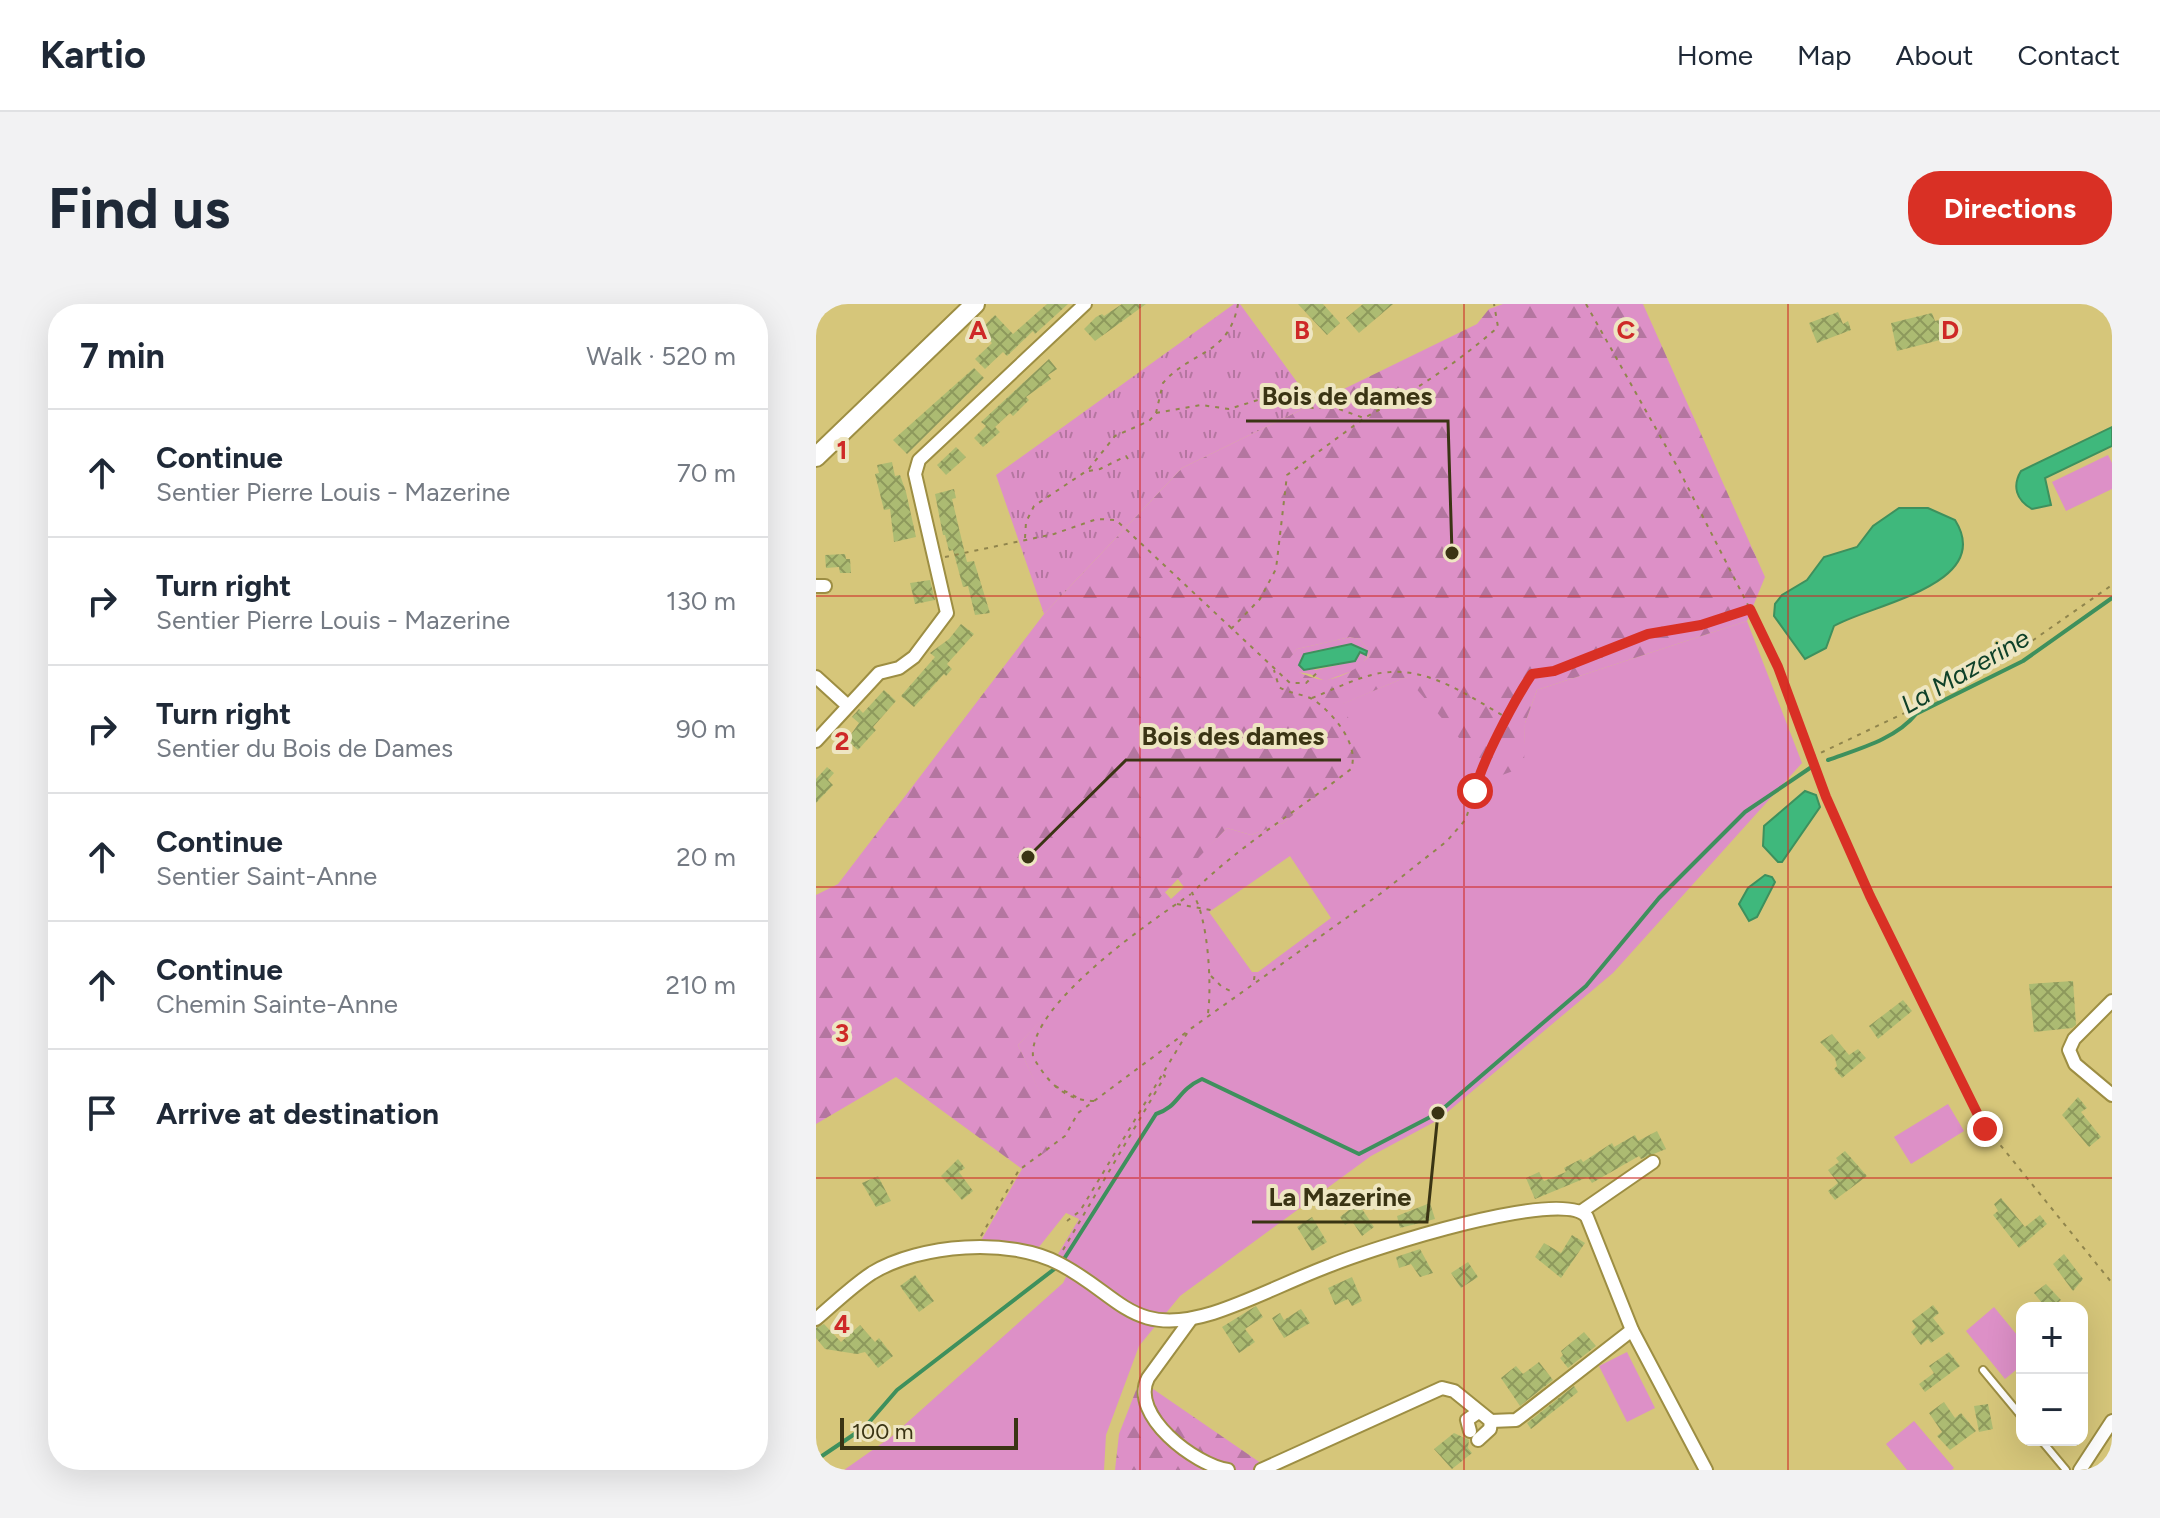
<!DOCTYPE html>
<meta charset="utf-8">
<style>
:root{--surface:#fff;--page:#f2f2f3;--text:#1f2937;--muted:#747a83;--line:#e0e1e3;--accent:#d93025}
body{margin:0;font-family:Figtree,sans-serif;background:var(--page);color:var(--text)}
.controls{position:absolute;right:24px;bottom:24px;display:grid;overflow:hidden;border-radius:16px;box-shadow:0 8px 32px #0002}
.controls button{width:72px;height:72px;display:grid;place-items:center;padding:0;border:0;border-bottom:2px solid var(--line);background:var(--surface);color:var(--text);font:40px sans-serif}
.scale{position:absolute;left:24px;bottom:20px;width:178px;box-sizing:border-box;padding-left:8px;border:4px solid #3a3414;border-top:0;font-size:22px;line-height:28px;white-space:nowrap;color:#3a3414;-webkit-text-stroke:6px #eee6c2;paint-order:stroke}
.stop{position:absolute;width:24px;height:24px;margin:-18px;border:6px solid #d93025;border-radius:50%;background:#fff}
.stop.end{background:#d93025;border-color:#fff;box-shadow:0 2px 8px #0008}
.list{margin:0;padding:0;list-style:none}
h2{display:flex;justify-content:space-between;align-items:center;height:104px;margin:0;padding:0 32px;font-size:34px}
h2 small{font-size:26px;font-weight:400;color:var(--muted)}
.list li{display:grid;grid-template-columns:52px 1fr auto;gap:24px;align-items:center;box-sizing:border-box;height:128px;padding:0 32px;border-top:2px solid var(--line)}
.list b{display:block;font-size:30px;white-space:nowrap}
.list p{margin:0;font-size:26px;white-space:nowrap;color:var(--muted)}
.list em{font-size:26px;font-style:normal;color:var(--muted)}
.icon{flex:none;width:44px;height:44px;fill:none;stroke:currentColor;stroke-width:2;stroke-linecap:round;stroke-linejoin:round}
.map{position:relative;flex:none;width:1296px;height:1166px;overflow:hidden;border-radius:32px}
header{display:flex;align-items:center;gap:48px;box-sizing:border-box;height:112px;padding:0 40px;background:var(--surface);border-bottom:2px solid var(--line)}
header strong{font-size:38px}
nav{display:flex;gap:44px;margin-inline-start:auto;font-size:28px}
.intro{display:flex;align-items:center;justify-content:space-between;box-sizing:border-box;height:192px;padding:0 48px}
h1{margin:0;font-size:56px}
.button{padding:20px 36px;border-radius:32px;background:var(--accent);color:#fff;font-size:28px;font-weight:700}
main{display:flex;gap:48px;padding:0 48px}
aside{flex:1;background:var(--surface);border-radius:32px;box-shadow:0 8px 32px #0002}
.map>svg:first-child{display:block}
.grass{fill:#dd90c7;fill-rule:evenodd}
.forest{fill:url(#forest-firs);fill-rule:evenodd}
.park{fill:url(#park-tufts)}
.water{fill:#3fb87c;stroke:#3e905d;stroke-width:2}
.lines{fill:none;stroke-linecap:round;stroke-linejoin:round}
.stream{stroke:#3e905d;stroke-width:4}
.building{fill:url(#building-cross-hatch)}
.service-casing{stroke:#9d8e43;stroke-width:10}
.minor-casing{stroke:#9d8e43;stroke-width:16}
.secondary-casing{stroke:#9d8e43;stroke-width:22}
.path{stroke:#90854d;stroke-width:2;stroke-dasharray:4 6;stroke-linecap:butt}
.service{stroke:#fff;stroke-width:6}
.minor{stroke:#fff;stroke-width:12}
.secondary{stroke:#fff;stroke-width:18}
.route{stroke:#d93025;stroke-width:10}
.grid{fill:none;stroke:#ce2927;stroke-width:2;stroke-opacity:0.55}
.labels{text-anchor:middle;stroke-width:8;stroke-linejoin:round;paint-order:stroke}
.water-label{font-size:26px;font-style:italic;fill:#0f4129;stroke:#eee6c2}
.grid-label{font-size:26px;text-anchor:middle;font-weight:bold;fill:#ce2927;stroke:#eee6c2;stroke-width:8;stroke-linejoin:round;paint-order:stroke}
.leader{fill:none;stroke:#3a3414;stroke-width:3}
.callout-dot{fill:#3a3414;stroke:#eee6c2;stroke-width:3}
.callout-label{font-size:26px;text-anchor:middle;font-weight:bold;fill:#3a3414;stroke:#eee6c2;stroke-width:8;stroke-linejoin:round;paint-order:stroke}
</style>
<header>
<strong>Kartio</strong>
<nav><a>Home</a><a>Map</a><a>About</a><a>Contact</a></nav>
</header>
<div class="intro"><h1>Find us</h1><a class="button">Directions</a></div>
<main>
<aside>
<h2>7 min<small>Walk · 520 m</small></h2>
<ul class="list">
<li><svg class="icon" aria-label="ahead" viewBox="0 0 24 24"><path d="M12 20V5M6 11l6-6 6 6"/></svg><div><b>Continue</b><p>Sentier Pierre Louis - Mazerine</p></div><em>70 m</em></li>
<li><svg class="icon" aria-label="right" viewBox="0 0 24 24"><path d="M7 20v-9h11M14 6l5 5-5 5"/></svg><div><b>Turn right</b><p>Sentier Pierre Louis - Mazerine</p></div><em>130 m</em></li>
<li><svg class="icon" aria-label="right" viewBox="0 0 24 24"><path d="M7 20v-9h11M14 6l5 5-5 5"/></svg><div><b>Turn right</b><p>Sentier du Bois de Dames</p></div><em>90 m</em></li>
<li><svg class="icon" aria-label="ahead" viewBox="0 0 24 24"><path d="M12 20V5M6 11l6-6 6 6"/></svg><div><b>Continue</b><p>Sentier Saint-Anne</p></div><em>20 m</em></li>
<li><svg class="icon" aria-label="ahead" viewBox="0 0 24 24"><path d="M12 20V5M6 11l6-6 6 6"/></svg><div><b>Continue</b><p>Chemin Sainte-Anne</p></div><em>210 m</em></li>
<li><svg class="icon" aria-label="arrive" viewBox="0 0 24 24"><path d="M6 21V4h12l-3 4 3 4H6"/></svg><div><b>Arrive at destination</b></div></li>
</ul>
</aside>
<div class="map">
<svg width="1296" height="1166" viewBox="0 0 1296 1166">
<defs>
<pattern id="forest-firs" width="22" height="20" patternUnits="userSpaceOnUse" patternTransform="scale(2)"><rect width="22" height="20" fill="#dd90c7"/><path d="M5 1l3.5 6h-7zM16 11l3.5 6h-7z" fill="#b476a0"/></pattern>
<pattern id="park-tufts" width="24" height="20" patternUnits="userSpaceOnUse" patternTransform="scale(2)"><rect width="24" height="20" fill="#dd90c7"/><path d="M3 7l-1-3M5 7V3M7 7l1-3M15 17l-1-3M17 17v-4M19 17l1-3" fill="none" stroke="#b476a0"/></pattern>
<pattern id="building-cross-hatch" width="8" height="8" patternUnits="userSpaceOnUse" patternTransform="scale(2)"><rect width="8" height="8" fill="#acbb72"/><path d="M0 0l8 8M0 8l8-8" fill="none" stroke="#8d995c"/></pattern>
</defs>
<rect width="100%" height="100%" fill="#d6c67a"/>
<!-- grass -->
<g class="grass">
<polygon points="1292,151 1296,159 1296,185 1250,207 1236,178"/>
<path d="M931 317 986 459 797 669 622 816 555 852 364 992 323 1042 290 1131 288 1166H28L75 1133 247 979 255 963 242 950 263 915 250 909 223 943 163 940 206 865 245 836 202 741 347 586 355 595 368 583 361 574 411 524 435 531 467 519 547 455 526 400 590 373 707 463 709 419 721 386ZM474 552 515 614 442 668H436L393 608Z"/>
<path d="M534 333 543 335 554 348 544 364 509 377 494 370 475 367 469 359 481 345ZM530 341 539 357 499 366 488 350Z"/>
<polygon points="1132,800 1148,827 1095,860 1078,833"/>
<polygon points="1178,1003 1206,1037 1206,1061 1189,1075 1150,1027"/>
<polygon points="811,1048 839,1104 811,1118 783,1062"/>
<polygon points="1098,1117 1138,1164 1136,1166 1091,1166 1070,1140"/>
</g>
<!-- forest -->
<g class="forest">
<path d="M687 0H827L949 273 931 317 721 386 709 419 708 463 678 474 590 373 527 400 548 455 467 519 435 531 411 524 202 741 246 836 206 865 80 773 0 820V591L22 580 228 310 366 164 661 20 673 5ZM534 333 543 335 554 348C550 362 522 376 508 376 500 376 474 366 470 359L481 345Z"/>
<polygon points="324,1076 455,1166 299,1166 303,1130"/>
</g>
<!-- park -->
<polygon class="park" points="418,0 424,0 497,100 366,164 228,310 180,171"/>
<!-- water -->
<g class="water">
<path d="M1296 123V142L1229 174 1235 201 1216 205C1200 196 1196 182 1205 167Z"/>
<path d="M1083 204H1112L1139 216C1180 281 1053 301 1018 322L1010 344 989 355 958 312 959 300 966 291 991 276 1008 253 1041 243 1057 222Z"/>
<polygon points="535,340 551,347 550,351 544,348 539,357 488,366 483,361 488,350"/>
<polygon points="989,487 1000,491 1004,503 966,558 962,558 947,542 948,522"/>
<polygon points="949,571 956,573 959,578 941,613 933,617 923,600 932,584"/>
</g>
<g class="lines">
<!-- stream -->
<g class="stream">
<path d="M1012 456C1042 445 1080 435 1100 410L1207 357 1296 294"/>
<path d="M248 955 340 810C364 802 360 787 386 775L543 850 622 809 770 682 843 594 929 508 994 464"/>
<polyline points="0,1156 49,1123 81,1086 241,963"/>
</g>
</g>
<!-- building -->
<g class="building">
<polygon points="231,0 252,0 219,30 217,27 191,52 187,48 169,65 159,55 176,39 163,27 179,11 197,30"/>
<polygon points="306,0 330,0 279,37 268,25 280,13 286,10 288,12"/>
<polygon points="482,0 507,0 524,19 511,31"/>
<polygon points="547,0 577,0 543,29 530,14"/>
<polygon points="1022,8 1027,20 1032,17 1035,26 1001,39 993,19"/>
<polygon points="1116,9 1119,17 1123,16 1128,35 1081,47 1075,19"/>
<polygon points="233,55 241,65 232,71 235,75 210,93 213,96 197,112 194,109 179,123 184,128 167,143 158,134 170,122 165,118"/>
<polygon points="158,64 168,74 91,150 77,136"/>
<polygon points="140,143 150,153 130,171 121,161"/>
<polygon points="76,158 79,172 84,171 90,188 100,233 78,238 74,205 68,206 59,170 63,169 61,161"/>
<polygon points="138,185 140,194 136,195 151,258 158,257 174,309 159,311 152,282 147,283 137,246 133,247 129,231 127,231 119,190"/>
<polygon points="29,250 30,255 34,255 35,269 24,269 23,263 10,264 9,251"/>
<polygon points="114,276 119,296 99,300 94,279"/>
<polygon points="145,320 158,330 131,360 136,365 130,372 128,370 98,403 85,392 119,353 114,349 133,335"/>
<polygon points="68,386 80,397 57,423 60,426 42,446 31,436 43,419 36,413 43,405 47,409"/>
<polygon points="11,463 18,469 12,476 17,481 0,499 0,475"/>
<polygon points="1257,677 1260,721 1256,724 1218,728 1213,680"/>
<polygon points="1087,696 1096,707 1062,735 1053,722"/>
<polygon points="1016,730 1033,751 1042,745 1050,754 1026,774 1018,765 1021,762 1019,754 1004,738"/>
<polygon points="1262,793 1271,804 1265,808 1285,833 1273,843 1246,811"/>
<polygon points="841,827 850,845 825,855 823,852 776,879 772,873 719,895 710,874 723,868 728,877 750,868 748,864 765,855 767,858 796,839 798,843 819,831 822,837"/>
<polygon points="1029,847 1051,872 1019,896 1012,887 1022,879 1012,866 1023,858 1020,854"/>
<polygon points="142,855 149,864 143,868 157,887 146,896 125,872"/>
<polygon points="62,872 75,897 60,903 46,879"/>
<polygon points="1185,894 1209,923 1224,911 1231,920 1203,944 1177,911 1182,907 1178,900"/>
<polygon points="542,899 558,923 546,932 536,917 529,921 524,913"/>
<polygon points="614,899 619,915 584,924 581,912"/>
<polygon points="496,913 511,938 496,947 481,923"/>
<polygon points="756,931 769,939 745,974 719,953 728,939 745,949"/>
<polygon points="604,945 617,969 604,973 595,960 583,964 580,953"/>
<polygon points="1248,950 1267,975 1257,987 1237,960"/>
<polygon points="652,958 662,973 645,984 635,969"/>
<polygon points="99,971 118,997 103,1008 84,982"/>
<polygon points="536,973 546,997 536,1002 532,995 519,1001 512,984"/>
<polygon points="1230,980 1245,996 1235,1004 1230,1004 1218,989"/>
<polygon points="1117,1001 1123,1009 1117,1014 1129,1029 1115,1039 1112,1035 1105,1041 1095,1028 1100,1023 1096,1017"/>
<polygon points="440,1002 447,1013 429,1025 439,1038 423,1049 406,1023"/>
<polygon points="485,1005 494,1019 468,1034 456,1014 464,1009 468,1016"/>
<polygon points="8,1020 25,1038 44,1021 59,1038 63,1034 77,1052 62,1064 49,1048 41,1050 9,1045 0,1034 0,1024"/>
<polygon points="768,1028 780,1042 752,1064 744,1054 747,1051 745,1047"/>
<polygon points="1133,1048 1144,1062 1109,1088 1103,1080 1118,1069 1113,1062"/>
<polygon points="723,1058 737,1076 704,1102 685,1074 700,1062 707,1070"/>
<polygon points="758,1082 762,1088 715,1125 711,1119"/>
<polygon points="1128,1098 1139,1114 1145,1109 1160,1127 1134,1146 1121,1132 1126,1128 1113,1109"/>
<polygon points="1172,1100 1177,1125 1163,1128 1158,1102"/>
<polygon points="638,1129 653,1136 652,1144 656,1149 636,1165 618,1145"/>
</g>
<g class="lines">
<!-- service casing -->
<g class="service-casing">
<g id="service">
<polyline points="1167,1066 1206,1113"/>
<polyline points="1225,1136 1250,1166"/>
</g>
</g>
<!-- minor casing -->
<g class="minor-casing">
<g id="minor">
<polyline points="0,282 9,282"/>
<polyline points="0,373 32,402"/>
<polyline points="0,437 63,369 83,364 98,353 131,309 99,170 103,156 269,0"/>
<polyline points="1296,697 1258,735 1253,746 1259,760 1296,791"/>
<polyline points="766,907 837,858"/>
<path d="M0 1015C18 1000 36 982 56 969 104 940 194 933 244 960 305 992 316 1034 397 1009 437 996 475 976 515 961 552 946 747 882 771 913L816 1026 890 1166"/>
<path d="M375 1015 332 1074C313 1111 379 1161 412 1166"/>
<polyline points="654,1127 651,1116 661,1109"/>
<polyline points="662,1136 674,1125 675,1117"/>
<polyline points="445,1166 626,1084 638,1087 675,1117 700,1116 708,1110 816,1026"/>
<polyline points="1264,1166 1296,1117"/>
</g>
</g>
<!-- secondary casing -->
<g class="secondary-casing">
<polyline id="secondary" points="0,153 159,0"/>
</g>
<!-- path -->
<g class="path">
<polyline points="770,0 862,164 934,305 962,363 1010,493 1054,592 1160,811 1296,979"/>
<path d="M340 109 385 101 413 105 455 92H471L482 101 497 104 517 103 548 114C597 88 640 60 682 23L678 0"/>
<polyline points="273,167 284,165 310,152 312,155"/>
<path d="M209 234 210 218 218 202 272 166 299 132 333 117 340 109 347 79C374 47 413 52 422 0"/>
<polyline points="129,253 238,230 281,215 300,216 474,379 490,379 501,369"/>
<polyline points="415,325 444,295 460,265 471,171 547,115"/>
<path d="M496 394C519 385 549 369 574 368 616 365 656 394 691 414"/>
<polyline points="996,453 1099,404 1139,377 1203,346 1296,281"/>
<polyline points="361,600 395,606"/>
<polyline points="395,672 406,683 419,689"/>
<polyline points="438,676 439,668"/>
<path d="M392 709C396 681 392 610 376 589 420 544 484 505 535 465 544 441 517 409 498 396 488 390 474 390 463 383L458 366"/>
<polyline points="239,782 262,794"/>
<path d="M278 797C247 796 232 778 217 753 212 701 335 617 375 590"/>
<polyline points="251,917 264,907 373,726 564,590 631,537 650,515 663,469 672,458 697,398 716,370 738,367 832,330 885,321 933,305"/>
<polyline points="165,932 203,866 249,832 262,809 372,727"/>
<polyline points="247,946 349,772 346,770"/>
</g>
<!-- service -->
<use href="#service" class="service"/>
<!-- minor -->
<use href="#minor" class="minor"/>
<!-- secondary -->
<use href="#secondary" class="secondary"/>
</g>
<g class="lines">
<!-- route -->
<path class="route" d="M659 487C665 459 699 395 716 370L738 367 832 330 885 321 934 305 962 363 1010 493 1054 592 1169 825"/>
</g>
<!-- grid -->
<path class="grid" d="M324 0V1166M648 0V1166M972 0V1166M0 292H1296M0 583H1296M0 874H1296"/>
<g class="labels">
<!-- water labels -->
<g class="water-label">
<text transform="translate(1149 367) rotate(-30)" y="9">La Mazerine</text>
</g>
</g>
<g class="grid-label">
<text x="162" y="35">A</text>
<text x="486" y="35">B</text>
<text x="810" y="35">C</text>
<text x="1134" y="35">D</text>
<text x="26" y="155">1</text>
<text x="26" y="446">2</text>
<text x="26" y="738">3</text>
<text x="26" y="1029">4</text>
</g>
<!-- callouts -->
<path class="leader" d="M636 249L632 117H430M212 553L310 456H525M622 809L611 918H436"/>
<g class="callout-dot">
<circle cx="636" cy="249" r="8"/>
<circle cx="212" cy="553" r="8"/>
<circle cx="622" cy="809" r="8"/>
</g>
<g class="callout-label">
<text x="531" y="101">Bois de dames</text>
<text x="417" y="441">Bois des dames</text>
<text x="524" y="902">La Mazerine</text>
</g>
</svg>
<div class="controls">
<button>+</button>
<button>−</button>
</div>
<div class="scale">100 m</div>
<div class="stop" style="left:659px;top:487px"></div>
<div class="stop end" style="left:1169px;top:825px"></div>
</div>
</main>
